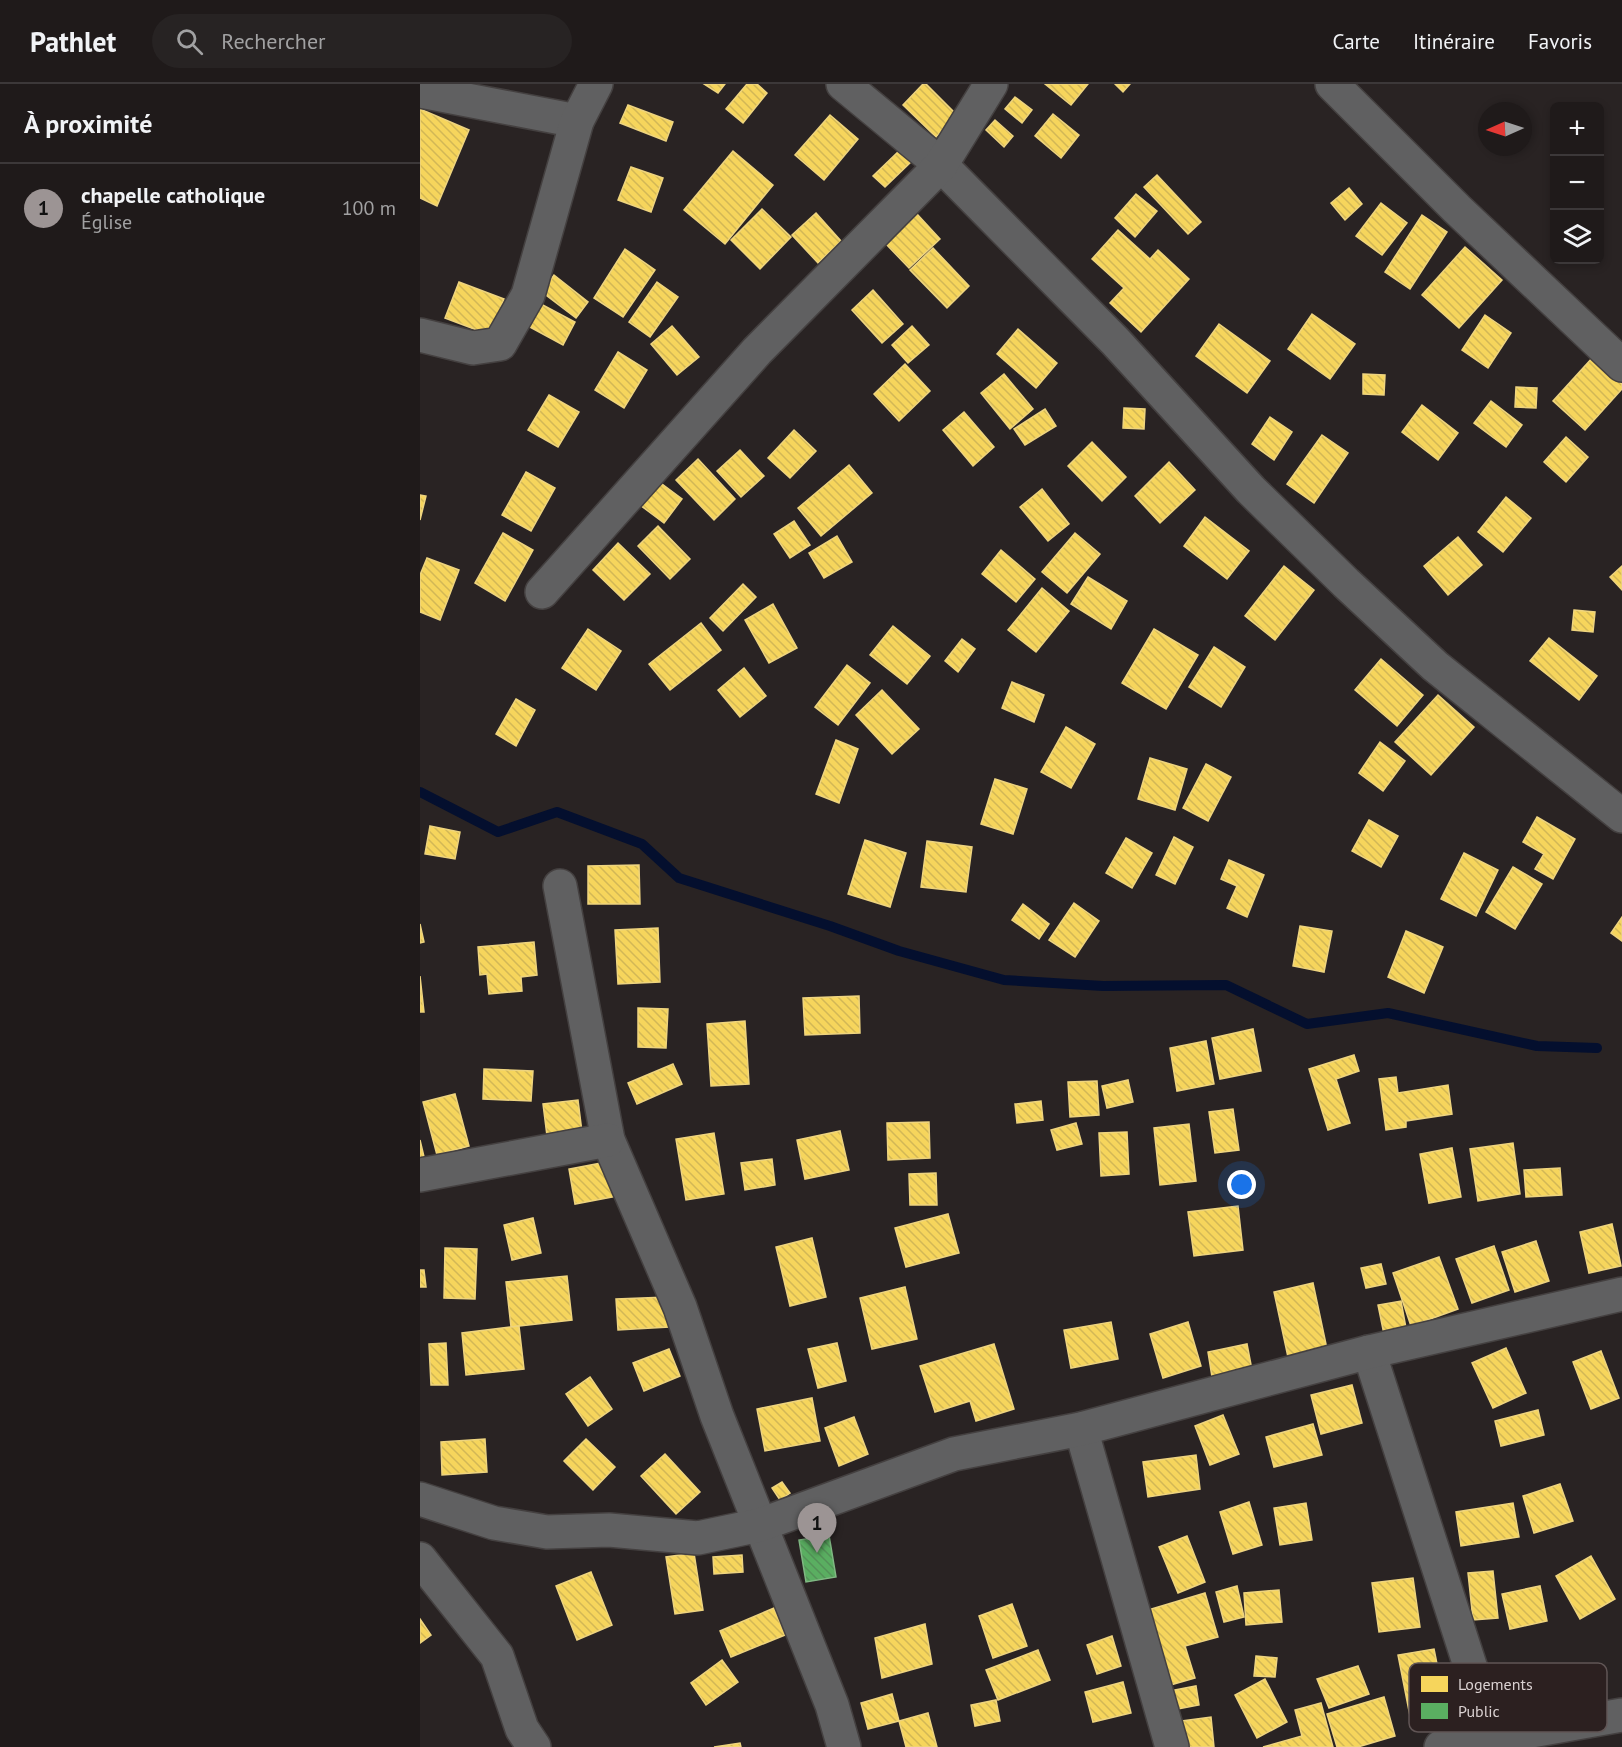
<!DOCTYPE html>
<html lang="fr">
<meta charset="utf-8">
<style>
:root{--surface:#1f1a1a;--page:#272323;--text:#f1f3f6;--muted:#a1a1a2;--line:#3c3839;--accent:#9c9494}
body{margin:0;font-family:"PT Sans",sans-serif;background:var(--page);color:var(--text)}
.controls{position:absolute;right:18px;top:18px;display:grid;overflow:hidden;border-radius:9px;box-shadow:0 3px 9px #0003}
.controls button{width:54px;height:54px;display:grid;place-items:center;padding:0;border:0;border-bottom:2px solid var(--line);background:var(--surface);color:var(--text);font:30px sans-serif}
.compass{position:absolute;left:1058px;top:18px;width:54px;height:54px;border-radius:50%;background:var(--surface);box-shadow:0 3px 9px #0003;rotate:267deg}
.you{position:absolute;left:822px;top:1101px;width:21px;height:21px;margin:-15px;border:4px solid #fff;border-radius:50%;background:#1a73e8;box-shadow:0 0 0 9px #1a73e833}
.badge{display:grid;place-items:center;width:39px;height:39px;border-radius:50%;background:var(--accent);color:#111;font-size:20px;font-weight:700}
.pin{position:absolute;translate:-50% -50px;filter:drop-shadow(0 2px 3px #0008)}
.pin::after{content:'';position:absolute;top:32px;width:21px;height:18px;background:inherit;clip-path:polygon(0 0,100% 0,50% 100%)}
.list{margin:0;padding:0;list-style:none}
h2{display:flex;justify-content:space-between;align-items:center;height:78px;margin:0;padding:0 24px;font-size:26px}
h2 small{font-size:20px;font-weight:400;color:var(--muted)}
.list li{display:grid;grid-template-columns:39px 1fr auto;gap:18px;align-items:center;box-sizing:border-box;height:90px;padding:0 24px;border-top:2px solid var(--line)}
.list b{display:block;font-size:22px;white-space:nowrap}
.list p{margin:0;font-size:20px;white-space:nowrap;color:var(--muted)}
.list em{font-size:20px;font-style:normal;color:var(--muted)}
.icon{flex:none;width:33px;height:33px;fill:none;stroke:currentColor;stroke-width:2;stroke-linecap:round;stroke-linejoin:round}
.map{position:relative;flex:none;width:1202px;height:1663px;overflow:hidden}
header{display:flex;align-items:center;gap:36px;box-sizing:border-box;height:84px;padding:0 30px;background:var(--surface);border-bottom:2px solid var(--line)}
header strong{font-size:28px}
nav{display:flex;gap:33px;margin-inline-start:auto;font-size:21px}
.search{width:420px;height:54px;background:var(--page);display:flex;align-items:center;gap:15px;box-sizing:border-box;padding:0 21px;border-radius:33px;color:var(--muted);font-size:22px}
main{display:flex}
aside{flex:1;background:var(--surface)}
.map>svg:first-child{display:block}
.homes{fill:url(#homes-back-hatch);stroke:#eed47f;stroke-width:1.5}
.public{fill:url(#public-back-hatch);stroke:#80b883;stroke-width:1.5}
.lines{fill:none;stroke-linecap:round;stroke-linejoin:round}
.stream{stroke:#040f2e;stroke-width:10}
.minor-casing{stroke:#444040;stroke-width:36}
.minor{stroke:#606061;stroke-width:33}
.key{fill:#2c2020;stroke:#605555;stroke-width:1.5}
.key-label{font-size:16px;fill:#dad1d1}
</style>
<header>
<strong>Pathlet</strong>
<div class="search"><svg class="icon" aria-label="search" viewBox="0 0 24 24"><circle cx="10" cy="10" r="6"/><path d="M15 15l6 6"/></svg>Rechercher</div>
<nav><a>Carte</a><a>Itinéraire</a><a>Favoris</a></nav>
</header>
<main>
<aside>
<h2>À proximité<small></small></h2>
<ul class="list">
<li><span class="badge">1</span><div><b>chapelle catholique</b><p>Église</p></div><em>100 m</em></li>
</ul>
</aside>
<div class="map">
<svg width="1202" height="1663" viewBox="0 0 1202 1663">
<defs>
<pattern id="homes-back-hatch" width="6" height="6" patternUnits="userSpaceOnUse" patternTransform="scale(1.5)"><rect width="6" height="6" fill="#f6d55c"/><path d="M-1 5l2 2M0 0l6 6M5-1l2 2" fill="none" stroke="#d2b756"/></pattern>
<pattern id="public-back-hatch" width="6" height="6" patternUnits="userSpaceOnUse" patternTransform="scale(1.5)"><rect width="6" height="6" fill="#5aae61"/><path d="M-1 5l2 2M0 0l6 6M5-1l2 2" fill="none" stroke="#549258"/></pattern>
</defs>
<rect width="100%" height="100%" fill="#292323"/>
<!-- homes -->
<g class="homes">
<polygon points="284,0 305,0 298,9"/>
<polygon points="327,0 337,0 347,9 323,39 306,25"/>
<polygon points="503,0 506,0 537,31 516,53 483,21"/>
<polygon points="625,0 668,0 651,21"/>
<polygon points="695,0 710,0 703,8"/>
<polygon points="595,13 612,26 602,39 585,25"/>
<polygon points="208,21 253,38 246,57 200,39"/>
<polygon points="0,25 49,46 17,122 0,114"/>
<polygon points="633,30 659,51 641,74 615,52"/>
<polygon points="410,31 438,55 404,96 375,71"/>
<polygon points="575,36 593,52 584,63 566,46"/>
<polygon points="481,65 492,77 465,103 453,92"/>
<polygon points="313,67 353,101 305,160 264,126"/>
<polygon points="211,83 243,94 231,128 198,116"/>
<polygon points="737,91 781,138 768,150 724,103"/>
<polygon points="929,104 942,120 925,136 911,119"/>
<polygon points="716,110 737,127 715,153 695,134"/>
<polygon points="961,119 987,139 962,171 936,152"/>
<polygon points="342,125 371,153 340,185 311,156"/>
<polygon points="396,129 421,157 398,179 372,151"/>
<polygon points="497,130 520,155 489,184 466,160"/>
<polygon points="1002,131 1027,148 990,205 965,188"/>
<polygon points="698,146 730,175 738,166 769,195 721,248 690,219 704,204 672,175"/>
<polygon points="1045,163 1082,196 1039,244 1002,211"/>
<polygon points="513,164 549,202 527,224 490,186"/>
<polygon points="205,165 235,186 203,233 174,214"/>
<polygon points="134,191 168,218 156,234 122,208"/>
<polygon points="39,198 84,215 70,251 25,234"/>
<polygon points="237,198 258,213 230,253 209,238"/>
<polygon points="453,206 483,240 462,259 432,226"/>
<polygon points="119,219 155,238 143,261 106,241"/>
<polygon points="892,230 935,260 910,295 868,265"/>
<polygon points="1065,231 1091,249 1068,284 1042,266"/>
<polygon points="799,240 850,277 827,309 776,272"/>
<polygon points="252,242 279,273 257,291 231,260"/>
<polygon points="492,242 509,261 488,279 472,261"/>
<polygon points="598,245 637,279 616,304 577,270"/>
<polygon points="198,268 227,286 204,324 175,306"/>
<polygon points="1173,273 1202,300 1202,305 1165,346 1133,317"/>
<polygon points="485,280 510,307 479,337 454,310"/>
<polygon points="584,290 613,325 590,345 561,309"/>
<polygon points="943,290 965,291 964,311 943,310"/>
<polygon points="1096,303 1117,304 1116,324 1095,323"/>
<polygon points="129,311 159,328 138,363 108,346"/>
<polygon points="1071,317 1102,341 1086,363 1054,339"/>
<polygon points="1002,321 1038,349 1018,376 982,348"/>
<polygon points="704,324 725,325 724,345 703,344"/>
<polygon points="625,325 636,342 605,361 594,345"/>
<polygon points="544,328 574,363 553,382 523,346"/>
<polygon points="850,333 872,348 854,376 832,360"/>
<polygon points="374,346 396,367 370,394 348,374"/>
<polygon points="902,351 928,369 894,419 867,400"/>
<polygon points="1146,353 1168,373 1146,398 1124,378"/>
<polygon points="672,358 706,393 682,417 648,382"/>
<polygon points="320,366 344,392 321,413 297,387"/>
<polygon points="278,375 315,415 294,436 256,396"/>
<polygon points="749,378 775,406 740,439 715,412"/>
<polygon points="429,381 452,409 401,452 378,424"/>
<polygon points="106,388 135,404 111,447 82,431"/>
<polygon points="234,394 262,415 244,439 216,418"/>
<polygon points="622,405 649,440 628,457 600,423"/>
<polygon points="0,411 6,412 0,436"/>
<polygon points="1086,413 1111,434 1083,468 1058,448"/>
<polygon points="785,433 829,467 807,495 764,462"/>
<polygon points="374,437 390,461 370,474 354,450"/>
<polygon points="238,442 270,475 250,495 218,462"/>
<polygon points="83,449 113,466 85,517 55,499"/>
<polygon points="655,449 680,470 647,509 622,488"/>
<polygon points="417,452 432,478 404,494 389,469"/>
<polygon points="1038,453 1062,481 1028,511 1004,482"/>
<polygon points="198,459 230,490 204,516 173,486"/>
<polygon points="581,466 615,495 596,518 562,490"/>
<polygon points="7,474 39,486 20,536 0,528 0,491"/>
<polygon points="864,482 894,506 855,556 825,532"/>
<polygon points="1202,482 1202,506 1190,493"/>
<polygon points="668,493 707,517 691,545 651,520"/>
<polygon points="323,500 336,513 303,547 290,534"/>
<polygon points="622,504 649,527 616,568 588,546"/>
<polygon points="353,520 377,564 349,579 325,536"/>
<polygon points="1154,526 1175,528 1173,548 1152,546"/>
<polygon points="281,539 301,566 250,606 229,580"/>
<polygon points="473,542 510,572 487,600 450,571"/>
<polygon points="168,545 201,567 176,606 142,584"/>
<polygon points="734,545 778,571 746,625 702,599"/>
<polygon points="1129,554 1177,592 1159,616 1110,577"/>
<polygon points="542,555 555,565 538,588 525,577"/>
<polygon points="794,563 825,583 801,623 769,603"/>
<polygon points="961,575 1003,611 977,642 935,606"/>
<polygon points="427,581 450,599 418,641 395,623"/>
<polygon points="324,584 346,612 320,633 298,606"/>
<polygon points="592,598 624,611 614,638 582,624"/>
<polygon points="462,606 499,645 472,670 436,631"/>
<polygon points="1018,611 1054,643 1011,691 975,658"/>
<polygon points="96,615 115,626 96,662 76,650"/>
<polygon points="646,643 675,660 651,704 621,688"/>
<polygon points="416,656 438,665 419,719 396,710"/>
<polygon points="960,658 985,677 963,707 939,689"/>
<polygon points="730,674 767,685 755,726 718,715"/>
<polygon points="786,680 811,693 788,737 763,724"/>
<polygon points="575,695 607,705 593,750 561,740"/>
<polygon points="1117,733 1155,755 1133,795 1115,785 1124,770 1103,758"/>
<polygon points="949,736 978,752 961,783 932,767"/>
<polygon points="10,742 40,748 35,775 5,770"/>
<polygon points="754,753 773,763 755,800 736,791"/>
<polygon points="706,754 732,769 712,804 686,789"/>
<polygon points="445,756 486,769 470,823 428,810"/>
<polygon points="507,757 552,763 546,808 501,803"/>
<polygon points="1044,769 1078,786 1056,832 1021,815"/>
<polygon points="809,776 844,791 827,833 807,824 817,802 801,795"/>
<polygon points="219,781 220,820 168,820 168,782"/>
<polygon points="1093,783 1122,800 1095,845 1066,828"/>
<polygon points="654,819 679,837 655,873 629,856"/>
<polygon points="603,820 629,840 619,855 592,836"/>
<polygon points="1202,833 1202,857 1191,849"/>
<polygon points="0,840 4,858 0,859"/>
<polygon points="880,842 912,847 904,888 873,882"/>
<polygon points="238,844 240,898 198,900 195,846"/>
<polygon points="986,847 1023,863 1004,909 968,893"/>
<polygon points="114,858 117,891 101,893 102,907 69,910 67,890 60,891 58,863"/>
<polygon points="0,892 4,928 0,928"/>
<polygon points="439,912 440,949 385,951 383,914"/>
<polygon points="218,924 248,925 246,964 218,963"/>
<polygon points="325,937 329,1000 291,1002 287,940"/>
<polygon points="833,945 841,987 800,995 792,954"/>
<polygon points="786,957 794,1000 757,1007 750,964"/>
<polygon points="934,971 939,987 916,995 930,1039 908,1046 889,985"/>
<polygon points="253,980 262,1000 217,1020 208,999"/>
<polygon points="64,985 113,987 111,1017 63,1015"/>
<polygon points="976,993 978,1009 1028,1001 1032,1030 986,1037 986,1043 966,1046 959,995"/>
<polygon points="708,996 713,1018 687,1024 682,1002"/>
<polygon points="677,997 679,1031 650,1033 648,998"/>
<polygon points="35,1010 49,1062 17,1071 3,1018"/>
<polygon points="158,1016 162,1048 127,1052 123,1020"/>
<polygon points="621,1017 623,1036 597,1039 595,1020"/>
<polygon points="813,1025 819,1066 795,1069 789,1028"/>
<polygon points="509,1038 510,1074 468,1076 467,1039"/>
<polygon points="656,1039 662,1060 637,1066 631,1046"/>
<polygon points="769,1040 776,1097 740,1101 734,1044"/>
<polygon points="420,1047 429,1086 385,1095 377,1056"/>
<polygon points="707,1048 709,1090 681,1092 679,1049"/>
<polygon points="294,1049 304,1110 266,1116 256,1055"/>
<polygon points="0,1056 5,1077 0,1078"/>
<polygon points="1093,1059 1100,1110 1058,1117 1050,1065"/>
<polygon points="1032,1064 1041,1113 1009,1119 1000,1070"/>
<polygon points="352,1075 355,1101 325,1106 321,1079"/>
<polygon points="192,1077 198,1112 155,1120 149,1085"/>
<polygon points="1140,1084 1142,1111 1106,1113 1104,1086"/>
<polygon points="516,1089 517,1121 490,1121 489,1090"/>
<polygon points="818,1122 823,1166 774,1172 768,1128"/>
<polygon points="528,1130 539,1169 486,1183 475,1144"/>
<polygon points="113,1134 121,1169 92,1176 84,1141"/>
<polygon points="1192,1140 1201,1182 1169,1189 1160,1148"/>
<polygon points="392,1154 406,1213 370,1222 356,1163"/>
<polygon points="1116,1157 1129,1197 1095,1208 1082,1168"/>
<polygon points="1074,1162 1089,1206 1052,1219 1036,1175"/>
<polygon points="25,1164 57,1165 55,1215 24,1214"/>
<polygon points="1019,1173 1038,1225 991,1242 973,1189"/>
<polygon points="961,1180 966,1200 946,1204 941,1184"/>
<polygon points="0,1186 4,1186 6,1203 0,1203"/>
<polygon points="147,1192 152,1236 91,1243 86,1198"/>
<polygon points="893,1199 907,1265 868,1273 854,1208"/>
<polygon points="485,1203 497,1255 452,1265 440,1214"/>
<polygon points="247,1213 249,1243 198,1246 196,1215"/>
<polygon points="981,1217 988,1255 966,1260 958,1221"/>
<polygon points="691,1238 698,1275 651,1284 644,1246"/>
<polygon points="768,1238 781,1282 743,1294 730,1250"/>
<polygon points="99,1242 104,1285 46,1291 42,1249"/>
<polygon points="26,1259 28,1301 11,1301 9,1260"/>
<polygon points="417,1259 426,1297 398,1304 388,1265"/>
<polygon points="574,1260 594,1325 556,1337 550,1317 515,1328 500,1282"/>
<polygon points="827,1260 832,1286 792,1293 788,1268"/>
<polygon points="1086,1264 1106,1309 1073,1324 1052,1279"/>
<polygon points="249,1265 260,1292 224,1307 213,1279"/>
<polygon points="1181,1267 1199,1314 1171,1325 1153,1278"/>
<polygon points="170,1293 192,1325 168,1342 146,1310"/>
<polygon points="932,1301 942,1339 901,1350 891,1311"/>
<polygon points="392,1314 400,1357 345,1367 337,1325"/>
<polygon points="1118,1326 1124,1351 1081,1362 1075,1337"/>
<polygon points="803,1331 819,1370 790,1381 775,1342"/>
<polygon points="434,1333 448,1370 419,1382 405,1344"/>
<polygon points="893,1340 902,1371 854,1383 846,1353"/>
<polygon points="65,1355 67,1388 22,1391 21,1358"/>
<polygon points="166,1355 195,1383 173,1406 144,1377"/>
<polygon points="245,1370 280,1408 256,1430 221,1392"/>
<polygon points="776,1371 780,1405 728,1413 723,1378"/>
<polygon points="362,1398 370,1409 360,1416 352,1404"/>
<polygon points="1140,1400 1153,1437 1114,1449 1103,1412"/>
<polygon points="829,1418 842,1461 813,1470 800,1428"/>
<polygon points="886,1419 892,1456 860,1461 854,1424"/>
<polygon points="1093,1419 1099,1453 1041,1462 1036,1428"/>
<polygon points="767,1452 785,1498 758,1509 739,1463"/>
<polygon points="274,1469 283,1526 255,1530 246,1473"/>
<polygon points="322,1471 323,1488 294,1490 293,1473"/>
<polygon points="1171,1472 1195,1515 1160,1535 1136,1492"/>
<polygon points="1073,1487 1078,1534 1053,1536 1048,1489"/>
<polygon points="171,1488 192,1541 157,1556 136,1502"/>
<polygon points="993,1494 1000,1543 959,1548 952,1499"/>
<polygon points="817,1502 824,1533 804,1538 796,1508"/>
<polygon points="1120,1502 1127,1537 1090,1545 1082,1510"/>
<polygon points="859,1506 862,1538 826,1541 824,1509"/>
<polygon points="785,1509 798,1553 765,1562 775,1594 740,1604 718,1529"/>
<polygon points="592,1520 607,1562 573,1574 559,1532"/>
<polygon points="354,1524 365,1551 311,1573 300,1547"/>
<polygon points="0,1535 11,1551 0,1559"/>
<polygon points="505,1540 512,1580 462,1594 455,1554"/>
<polygon points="692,1552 701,1582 677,1590 667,1561"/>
<polygon points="1014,1565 1027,1630 991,1637 978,1571"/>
<polygon points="618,1566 630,1596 578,1616 566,1586"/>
<polygon points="836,1572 857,1574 855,1593 834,1592"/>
<polygon points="302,1576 318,1598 286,1621 271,1599"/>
<polygon points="938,1582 949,1610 909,1624 897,1595"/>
<polygon points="845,1595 867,1638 837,1654 815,1611"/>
<polygon points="703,1598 711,1629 673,1638 665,1608"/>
<polygon points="776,1602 779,1621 752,1626 749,1607"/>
<polygon points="472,1610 479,1637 448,1645 441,1619"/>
<polygon points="964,1613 975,1652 938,1663 917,1663 907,1630"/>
<polygon points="576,1616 580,1637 555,1642 551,1621"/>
<polygon points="901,1619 913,1663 843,1663 882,1652 875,1626"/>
<polygon points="508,1629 517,1663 486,1663 479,1637"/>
<polygon points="791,1633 794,1663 766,1663 762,1637"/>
<polygon points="320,1659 321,1663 294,1663"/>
</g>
<!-- public -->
<polygon class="public" points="409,1451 416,1493 386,1498 379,1456"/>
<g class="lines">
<!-- stream -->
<polyline class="stream" points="0,708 78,748 137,728 222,760 259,794 410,842 479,867 584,896 683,902 806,901 887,940 968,929 1117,962 1177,964"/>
<!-- minor casing -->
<g class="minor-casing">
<g id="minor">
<polyline points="423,0 521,81 695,257 831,406 926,499 1015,582 1202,732"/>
<polyline points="912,0 1037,125 1202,281"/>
<polyline points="0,7 157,37"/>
<polyline points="0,251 53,264 80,260 108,211 157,37 176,0"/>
<polyline points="122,508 337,267 521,81 571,0"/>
<polyline points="140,802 188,1056 260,1223 297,1332 412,1621 424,1663"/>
<polyline points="0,1091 188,1056"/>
<polyline points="949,1268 1073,1653"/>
<polyline points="661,1345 752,1663"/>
<polyline points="0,1415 74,1439 127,1448 189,1446 278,1454 340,1441 534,1370 661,1345 949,1268 1202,1210"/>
<polyline points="0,1475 77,1572 102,1645 114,1663"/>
<polyline points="1021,1663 1202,1631"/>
</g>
</g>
<!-- minor -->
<use href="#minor" class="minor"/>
</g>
<!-- legend -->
<rect x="989" y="1579" width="198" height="69" rx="9" class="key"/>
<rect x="1001" y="1592" width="27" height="16" fill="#f6d55c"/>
<rect x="1001" y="1619" width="27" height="16" fill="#5aae61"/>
<g class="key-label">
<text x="1038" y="1606">Logements</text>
<text x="1038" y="1633">Public</text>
</g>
</svg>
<div class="controls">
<button>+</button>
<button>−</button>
<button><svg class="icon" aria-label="layers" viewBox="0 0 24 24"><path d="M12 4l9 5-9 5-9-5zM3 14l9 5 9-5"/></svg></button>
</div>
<svg class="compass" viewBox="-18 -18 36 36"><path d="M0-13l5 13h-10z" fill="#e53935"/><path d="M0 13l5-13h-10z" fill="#a1a1a2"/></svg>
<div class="you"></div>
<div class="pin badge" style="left:397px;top:1469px">1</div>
</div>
</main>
